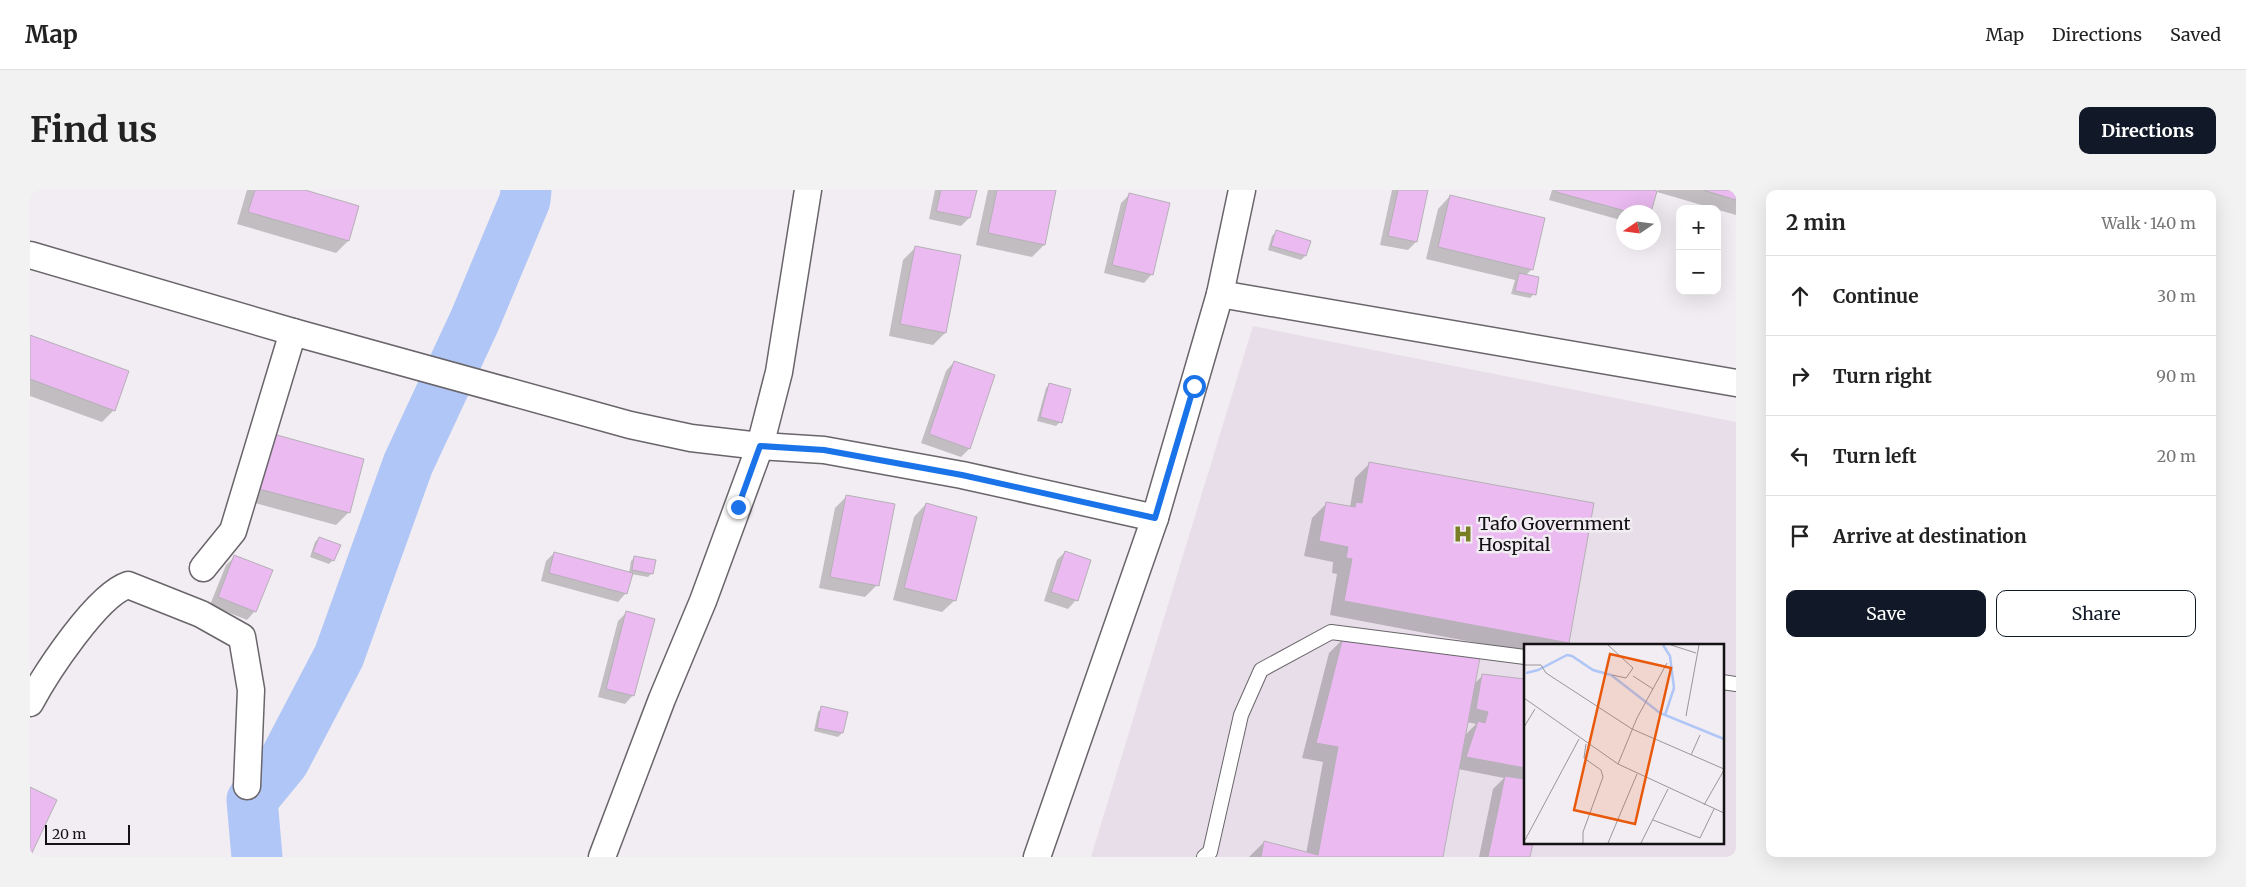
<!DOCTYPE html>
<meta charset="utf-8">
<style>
:root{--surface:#fff;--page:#f2f2f2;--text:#222;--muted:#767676;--line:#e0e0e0;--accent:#111827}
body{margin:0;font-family:Merriweather,serif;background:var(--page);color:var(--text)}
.controls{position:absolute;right:15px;top:15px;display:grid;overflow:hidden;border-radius:10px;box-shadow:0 5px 20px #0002}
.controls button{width:45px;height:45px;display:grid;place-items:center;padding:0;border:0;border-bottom:1px solid var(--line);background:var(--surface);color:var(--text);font:25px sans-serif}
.compass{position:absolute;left:1586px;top:15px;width:45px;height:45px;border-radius:50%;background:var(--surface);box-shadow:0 5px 20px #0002;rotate:257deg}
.scale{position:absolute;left:15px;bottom:12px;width:85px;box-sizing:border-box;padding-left:5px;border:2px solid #131113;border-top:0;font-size:14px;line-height:18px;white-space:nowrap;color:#131113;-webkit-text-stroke:4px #f2edf2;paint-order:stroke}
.stop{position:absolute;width:15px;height:15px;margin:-11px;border:4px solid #1a73e8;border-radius:50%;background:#fff}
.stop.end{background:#1a73e8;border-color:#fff;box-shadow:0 1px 5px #0008}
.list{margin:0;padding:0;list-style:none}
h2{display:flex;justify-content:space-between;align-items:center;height:65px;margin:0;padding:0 20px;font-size:21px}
h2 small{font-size:16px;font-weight:400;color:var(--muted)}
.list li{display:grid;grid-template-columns:32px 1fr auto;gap:15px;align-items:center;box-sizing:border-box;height:80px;padding:0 20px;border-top:1px solid var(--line)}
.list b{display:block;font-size:19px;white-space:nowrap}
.list em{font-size:16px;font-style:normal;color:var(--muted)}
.actions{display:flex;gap:10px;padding:15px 20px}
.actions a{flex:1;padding:11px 0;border:1px solid var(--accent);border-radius:10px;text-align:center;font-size:18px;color:var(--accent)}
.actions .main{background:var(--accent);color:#fff}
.icon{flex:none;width:28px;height:28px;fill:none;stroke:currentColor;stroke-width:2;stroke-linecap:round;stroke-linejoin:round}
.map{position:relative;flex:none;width:1706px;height:667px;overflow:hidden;border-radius:10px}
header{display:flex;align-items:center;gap:30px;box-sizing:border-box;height:70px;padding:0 25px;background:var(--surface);border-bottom:1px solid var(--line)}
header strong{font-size:24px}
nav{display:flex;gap:28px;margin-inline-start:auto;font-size:18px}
.intro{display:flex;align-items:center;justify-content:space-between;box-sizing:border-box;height:120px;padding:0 30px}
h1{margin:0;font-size:35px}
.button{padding:12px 22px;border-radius:10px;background:var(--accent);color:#fff;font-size:18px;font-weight:700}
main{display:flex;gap:30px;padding:0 30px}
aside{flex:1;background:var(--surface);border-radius:10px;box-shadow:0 5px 20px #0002}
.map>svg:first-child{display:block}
.built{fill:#e8dee9;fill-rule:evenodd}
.shadow{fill:#0003;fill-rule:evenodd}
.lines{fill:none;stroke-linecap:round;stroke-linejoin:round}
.river{stroke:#afc6f6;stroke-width:51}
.building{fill:#eabaf1;stroke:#b5b0b6}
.lane-casing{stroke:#69656a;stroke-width:16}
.street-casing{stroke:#69656a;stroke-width:29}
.lane{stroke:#fff;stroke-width:14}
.street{stroke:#fff;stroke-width:26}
.route{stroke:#1a73e8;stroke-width:6}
.labels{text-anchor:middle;stroke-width:5;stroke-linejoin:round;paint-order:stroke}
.poi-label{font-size:18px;fill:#131113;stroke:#f2edf2;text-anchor:start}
.inset-river{fill:none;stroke:#afc6f6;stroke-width:2.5}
.inset-road{fill:none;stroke:#999599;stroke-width:1}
.view{fill:#e8590c;fill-opacity:0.15;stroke:#e8590c;stroke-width:2.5}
.inset-edge{fill:none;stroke:#131113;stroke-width:2.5}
</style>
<header>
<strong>Map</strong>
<nav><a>Map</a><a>Directions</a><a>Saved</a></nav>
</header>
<div class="intro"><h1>Find us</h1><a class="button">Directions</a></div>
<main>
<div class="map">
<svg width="1706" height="667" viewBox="0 0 1706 667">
<rect width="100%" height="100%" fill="#f2edf2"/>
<!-- built -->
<path class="built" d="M1223 136 1706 232V667H1061ZM1495 456H1692V653H1495Z"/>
<!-- shadow -->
<g class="shadow">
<polygon points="217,0 271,0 328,16 318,51 306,63 207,34"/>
<polygon points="905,0 945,0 939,28 931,36 899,29"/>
<polygon points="958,0 1025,0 1014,55 1002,67 946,55"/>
<polygon points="1362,0 1397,0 1386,52 1378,60 1350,55"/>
<polygon points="1522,0 1619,0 1625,2 1619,22 1594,22 1594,31 1519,10"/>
<polygon points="1628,0 1706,0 1706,25 1627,2"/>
<polygon points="1099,5 1122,84 1114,93 1074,83 1091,13"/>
<polygon points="1420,6 1502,79 1496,85 1504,104 1500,108 1481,104 1485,90 1396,69 1408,19"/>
<polygon points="1246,42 1275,66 1271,70 1238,60 1242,46"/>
<polygon points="885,58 929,66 915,143 903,155 859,146 873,70"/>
<polygon points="0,146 84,220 72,232 0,206"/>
<polygon points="924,172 939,259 931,267 891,253 916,181"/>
<polygon points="1020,194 1030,232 1026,236 1007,231 1016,198"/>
<polygon points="224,256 333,270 318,323 306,335 210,309"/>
<polygon points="1340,273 1538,452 1534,456 1495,456 1495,462 1300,425 1307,384 1302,383 1303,372 1274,366 1282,328 1297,313 1320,317 1325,288"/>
<polygon points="817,306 847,395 835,407 789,398 805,318"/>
<polygon points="896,314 925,410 912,422 863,410 884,327"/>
<polygon points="289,348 303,370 299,374 280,367 285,352"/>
<polygon points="1035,362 1046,410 1038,419 1014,411 1027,370"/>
<polygon points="524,363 599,383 601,371 605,367 622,383 618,387 601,384 596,403 588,412 511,391 516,371"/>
<polygon points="205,367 225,421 217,430 180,415 196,375"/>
<polygon points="597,422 603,505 595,514 568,507 588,431"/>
<path d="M1314 448 1444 494 1453 485 1495 490V653L1499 667H1449L1463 599 1474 588 1428 579 1412 667H1219L1234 652 1276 664 1293 572 1272 568 1299 463ZM1437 532 1446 534 1434 546Z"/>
<polygon points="792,518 812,543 808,547 784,541 788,522"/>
</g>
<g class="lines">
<!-- river -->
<polyline class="river" points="227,667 222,610 254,571 309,466 378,274 445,130 495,10 496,0"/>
</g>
<!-- building -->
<g class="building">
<polygon points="225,0 275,0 329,16 319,51 218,22"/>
<polygon points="911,0 947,0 940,28 906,21"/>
<polygon points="967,0 1026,0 1015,55 958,43"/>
<polygon points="1368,0 1398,0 1387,52 1358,46"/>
<polygon points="1527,0 1624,0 1627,1 1621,22 1599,22 1526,2"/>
<polygon points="1673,0 1706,0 1706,10"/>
<polygon points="1099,3 1140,13 1123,85 1082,75"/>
<polygon points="1420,5 1515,28 1503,80 1408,57"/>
<polygon points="1246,40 1281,51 1276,66 1241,56"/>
<polygon points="885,56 931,65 916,143 870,134"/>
<polygon points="1489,83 1509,87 1506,105 1485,101"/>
<polygon points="0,145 99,181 85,221 0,189"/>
<polygon points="924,171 965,185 940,259 899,244"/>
<polygon points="1019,193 1041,199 1032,233 1010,227"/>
<polygon points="236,242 334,269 320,323 221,297"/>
<polygon points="1339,272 1564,313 1539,453 1314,411 1322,369 1316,368 1318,357 1289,351 1296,312 1325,317 1326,312 1332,313"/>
<polygon points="816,305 865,314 849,396 800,387"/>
<polygon points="896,313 947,327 926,411 874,398"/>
<polygon points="289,347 311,355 304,371 283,362"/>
<polygon points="1035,361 1061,370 1048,411 1021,402"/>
<polygon points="524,362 603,383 597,404 519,383"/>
<polygon points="204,365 243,380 226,422 188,407"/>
<polygon points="604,366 626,370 623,384 602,380"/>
<polygon points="596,421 625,429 604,506 576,499"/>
<polygon points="1313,447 1450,468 1413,667 1231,667 1234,651 1288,665 1308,557 1286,553"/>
<polygon points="1452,484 1495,489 1495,578 1436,567 1448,531 1455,533 1458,522 1446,519"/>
<polygon points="791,516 818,522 813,543 787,538"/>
<polygon points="1475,586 1495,589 1495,653 1503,653 1500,667 1458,667"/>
<polygon points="0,597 27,610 0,667"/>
</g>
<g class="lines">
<!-- lane casing -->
<g class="lane-casing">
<g id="lane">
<polyline points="1692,492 1706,494"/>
<polyline points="1174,667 1180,662 1211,525 1231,480 1301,442 1495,467"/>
</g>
</g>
<!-- street casing -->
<g class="street-casing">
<g id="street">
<polyline points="0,65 263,142 600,235 661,248 730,256 794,260 932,285 1125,328"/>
<polyline points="1190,104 1706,193"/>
<polyline points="173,378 203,341 263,142"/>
<path d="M0 513C16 483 67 405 98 395L171 424 212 447 221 500 217 596"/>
<polyline points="572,667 632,509 673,411 730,256 749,182 778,0"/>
<polyline points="1007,667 1125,328 1190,104 1212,0"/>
</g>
</g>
<!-- lane -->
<use href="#lane" class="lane"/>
<!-- street -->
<use href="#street" class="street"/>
</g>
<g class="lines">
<!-- route -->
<polyline class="route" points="708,317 730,256 794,260 932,285 1125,328 1164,196"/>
</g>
<!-- icons -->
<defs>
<g id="hospital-bare" transform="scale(1.5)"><path d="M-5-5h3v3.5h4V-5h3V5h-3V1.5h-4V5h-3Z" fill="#787d26" stroke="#f2edf2" stroke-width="2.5" paint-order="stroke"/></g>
</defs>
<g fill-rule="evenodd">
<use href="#hospital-bare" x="1433" y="344"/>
</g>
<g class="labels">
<!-- poi labels -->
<g class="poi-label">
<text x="1448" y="340">Tafo Government<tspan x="1448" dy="21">Hospital</tspan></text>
</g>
</g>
<!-- overview -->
<g transform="translate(1494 454)">
<rect width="200" height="200" fill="#f2edf2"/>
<path class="inset-river" d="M139 1 146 12 150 44 141 71M2 29 14 26 43 11 48 12 69 26 87 31 136 69 200 95"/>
<path class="inset-road" d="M84 1 109 24 102 34 88 31M147 1 172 9M0 21H17L22 29 108 85 200 125M109 32 129 45M0 54 94 120 200 169M162 72 175 1M0 83 11 65M167 111 176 91M94 120 113 74 143 19M180 161 200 126M129 176 176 194 190 165M1 196 55 95M59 199V188L79 133 77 126 60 114 62 100M84 199 113 130M117 199 144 145"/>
<path class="view" d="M86 10 147 24 111 180 50 166Z"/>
<rect width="200" height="200" class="inset-edge"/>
</g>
</svg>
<div class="controls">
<button>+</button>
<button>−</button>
</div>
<svg class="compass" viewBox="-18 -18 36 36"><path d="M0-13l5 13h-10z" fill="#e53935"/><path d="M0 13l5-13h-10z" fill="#767676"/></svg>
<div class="scale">20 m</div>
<div class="stop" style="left:1164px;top:196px"></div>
<div class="stop end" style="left:708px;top:317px"></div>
</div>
<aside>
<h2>2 min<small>Walk · 140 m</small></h2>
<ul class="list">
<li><svg class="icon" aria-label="ahead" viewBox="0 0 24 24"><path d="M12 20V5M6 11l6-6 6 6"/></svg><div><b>Continue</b></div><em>30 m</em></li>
<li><svg class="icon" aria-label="right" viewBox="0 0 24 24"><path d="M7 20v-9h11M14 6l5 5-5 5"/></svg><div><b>Turn right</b></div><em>90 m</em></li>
<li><svg class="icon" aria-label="left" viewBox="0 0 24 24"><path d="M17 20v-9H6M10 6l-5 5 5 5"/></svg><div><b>Turn left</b></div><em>20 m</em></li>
<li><svg class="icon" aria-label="arrive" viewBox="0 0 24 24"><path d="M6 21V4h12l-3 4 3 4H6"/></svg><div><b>Arrive at destination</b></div></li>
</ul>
<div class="actions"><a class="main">Save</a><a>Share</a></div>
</aside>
</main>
